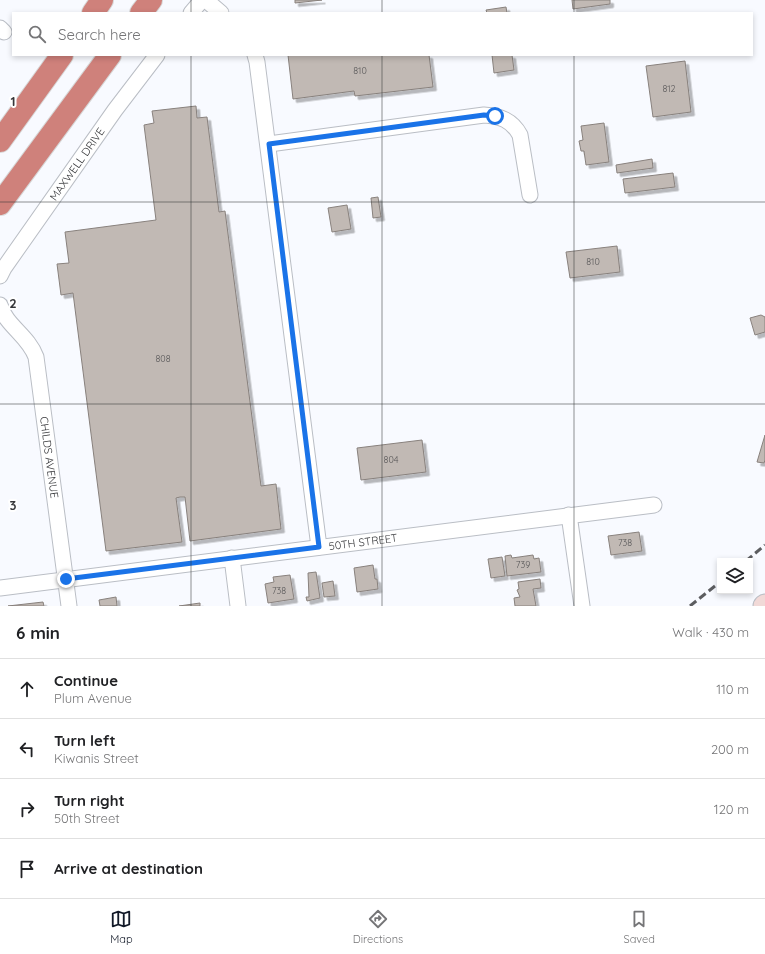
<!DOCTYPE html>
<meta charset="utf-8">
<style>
:root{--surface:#fff;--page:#f2f2f2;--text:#202124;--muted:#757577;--line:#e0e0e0;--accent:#111827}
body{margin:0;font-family:Quicksand,sans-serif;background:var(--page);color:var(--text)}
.controls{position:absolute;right:12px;bottom:12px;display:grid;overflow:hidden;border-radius:0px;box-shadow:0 2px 6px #0003}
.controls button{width:36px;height:36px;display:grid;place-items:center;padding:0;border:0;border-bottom:1px solid var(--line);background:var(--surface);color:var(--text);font:20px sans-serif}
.stop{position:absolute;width:12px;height:12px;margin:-9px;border:3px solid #1a73e8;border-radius:50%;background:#fff}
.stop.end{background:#1a73e8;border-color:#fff;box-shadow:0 1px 4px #0008}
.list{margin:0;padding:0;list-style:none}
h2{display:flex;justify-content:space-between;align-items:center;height:52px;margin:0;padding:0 16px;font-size:17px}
h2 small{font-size:13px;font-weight:400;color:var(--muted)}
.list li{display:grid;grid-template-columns:26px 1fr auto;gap:12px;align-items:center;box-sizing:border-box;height:60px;padding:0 16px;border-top:1px solid var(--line)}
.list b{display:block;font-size:15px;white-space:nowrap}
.list p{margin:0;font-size:13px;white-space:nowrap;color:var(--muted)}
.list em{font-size:13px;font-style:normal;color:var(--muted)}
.icon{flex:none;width:22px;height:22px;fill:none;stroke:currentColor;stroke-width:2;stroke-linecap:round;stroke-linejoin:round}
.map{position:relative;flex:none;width:765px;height:606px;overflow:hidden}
.search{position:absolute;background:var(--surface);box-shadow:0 2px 6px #0003;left:12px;right:12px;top:12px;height:44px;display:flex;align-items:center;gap:10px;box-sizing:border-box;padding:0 14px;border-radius:0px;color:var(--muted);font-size:15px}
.sheet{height:292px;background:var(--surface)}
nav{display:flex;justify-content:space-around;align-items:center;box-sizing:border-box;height:56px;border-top:1px solid var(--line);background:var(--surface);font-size:11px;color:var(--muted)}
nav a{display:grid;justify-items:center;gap:2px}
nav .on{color:var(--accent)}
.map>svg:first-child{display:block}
.building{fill:#c1b9b4;stroke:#88817d;filter:url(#shadow)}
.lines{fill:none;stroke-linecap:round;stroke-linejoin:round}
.street-casing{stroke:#babec5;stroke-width:17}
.secondary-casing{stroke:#babec5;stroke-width:23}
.highway-casing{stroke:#d7d7d7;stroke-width:24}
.street{stroke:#fff;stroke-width:15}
.secondary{stroke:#f1d9d7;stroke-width:21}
.highway{stroke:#cf817b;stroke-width:22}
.rail{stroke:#5c5d60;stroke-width:3;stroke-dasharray:8 4;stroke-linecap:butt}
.route{stroke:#1a73e8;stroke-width:5}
.grid{fill:none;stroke:#353639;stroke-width:1;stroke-opacity:0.55}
.labels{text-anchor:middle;stroke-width:4;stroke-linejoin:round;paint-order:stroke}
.number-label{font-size:9px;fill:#585758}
.street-label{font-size:11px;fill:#353639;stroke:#fff}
.grid-label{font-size:13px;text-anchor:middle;font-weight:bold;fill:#353639;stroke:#fff;stroke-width:4;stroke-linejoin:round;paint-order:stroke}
</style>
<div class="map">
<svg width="765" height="606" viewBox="0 0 765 606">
<defs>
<filter id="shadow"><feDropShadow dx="3.5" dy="3.5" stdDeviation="0" flood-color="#0004"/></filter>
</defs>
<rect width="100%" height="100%" fill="#f8faff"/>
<!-- building -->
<g class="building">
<polygon points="295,0 322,0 295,3"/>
<polygon points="572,0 610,0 610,4 573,9"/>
<polygon points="506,7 507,13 487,13 486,10"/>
<polygon points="288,55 429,55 433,87 355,96 354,91 293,99"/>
<polygon points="492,55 512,55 514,70 494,73"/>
<polygon points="685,61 691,112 653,117 646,66"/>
<polygon points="196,106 197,118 207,117 219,212 225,211 261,486 276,484 281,529 190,541 185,497 180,497 176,498 182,542 106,551 73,293 61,295 57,264 69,263 65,232 156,220 144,125 154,123 152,111"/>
<polygon points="604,123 609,162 586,165 584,151 581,151 579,141 583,140 581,126"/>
<polygon points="652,159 653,168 617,173 616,165"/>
<polygon points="673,173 675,187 625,193 623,179"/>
<polygon points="378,197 381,217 373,218 371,198"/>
<polygon points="347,205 351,229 332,232 328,208"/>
<polygon points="617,246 620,272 570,278 566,252"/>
<polygon points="761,315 765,317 765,332 755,335 750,318"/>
<polygon points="765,435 765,460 764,463 757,462"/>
<polygon points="422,440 426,472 361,480 357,448"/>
<polygon points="639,532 642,551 611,555 608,536"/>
<polygon points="511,555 512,558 533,555 534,559 539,558 541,572 507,576 505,556"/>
<polygon points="502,557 505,576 491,578 488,559"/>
<polygon points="373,565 375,579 377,579 378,589 357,592 354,568"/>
<polygon points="316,572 320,598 307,601 306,597 309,597 308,573"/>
<polygon points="290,575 294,599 268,603 265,584 274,582 273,577"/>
<polygon points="540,579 541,588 533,589 536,606 515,606 514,598 520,597 517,590 519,589 518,582"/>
<polygon points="333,581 335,596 324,597 322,583"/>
<polygon points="116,597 117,606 100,606 99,600"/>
<polygon points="43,602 44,606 8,606"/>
<polygon points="200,603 200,606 179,606"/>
</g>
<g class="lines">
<!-- street casing -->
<g class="street-casing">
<g id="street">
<polyline points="206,0 221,13"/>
<polyline points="191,13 202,0"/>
<polyline points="0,28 4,32"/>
<polyline points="255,55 257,62 319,547"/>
<path d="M269 144 484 115C500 116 512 120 520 135L530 195"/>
<path id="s1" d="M0 276 4 268 115 110 157 55"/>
<path id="s2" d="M0 305C6 326 28 335 36 357L69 606"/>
<polyline points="569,515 582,606"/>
<polyline points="232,558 238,606"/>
<path id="s3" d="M0 588 654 505"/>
</g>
</g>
<!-- secondary casing -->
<g class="secondary-casing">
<polyline id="secondary" points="764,606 765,605"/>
</g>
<!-- highway casing -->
<g class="highway-casing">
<g id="highway">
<polyline points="93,13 102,0"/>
<polyline points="141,13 151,0"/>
<polyline points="0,141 62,55"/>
<polyline points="0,204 110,55"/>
</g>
</g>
<!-- street -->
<use href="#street" class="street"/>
<!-- secondary -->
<use href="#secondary" class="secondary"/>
<!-- highway -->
<use href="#highway" class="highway"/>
<!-- rail -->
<g class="rail">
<polyline points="746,561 765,545"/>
<polyline points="690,606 720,582"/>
</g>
</g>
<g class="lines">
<!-- route -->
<polyline class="route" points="66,579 319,547 269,144 484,115 495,116"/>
</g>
<!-- grid -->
<path class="grid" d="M191 0V13M382 0V13M574 0V13M191 55V606M382 55V606M574 55V606M0 202H765M0 404H765"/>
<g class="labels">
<!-- number labels -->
<g class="number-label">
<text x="360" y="74">810</text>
<text x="669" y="92">812</text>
<text x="593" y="265">810</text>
<text x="163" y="362">808</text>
<text x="391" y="463">804</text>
<text x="625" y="546">738</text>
<text x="523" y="568">739</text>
<text x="279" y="594">738</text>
</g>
<!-- street labels -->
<g class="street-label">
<text dy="4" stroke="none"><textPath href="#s1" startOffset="136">MAXWELL DRIVE</textPath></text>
<text dy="4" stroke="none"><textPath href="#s2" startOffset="165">CHILDS AVENUE</textPath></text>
<text dy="4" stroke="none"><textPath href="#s3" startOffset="366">50TH STREET</textPath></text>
</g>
</g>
<g class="grid-label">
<text x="13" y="106">1</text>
<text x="13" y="308">2</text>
<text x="13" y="510">3</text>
</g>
</svg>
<div class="controls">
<button><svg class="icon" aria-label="layers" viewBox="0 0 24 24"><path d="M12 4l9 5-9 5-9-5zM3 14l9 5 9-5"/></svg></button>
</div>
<div class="stop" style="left:495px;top:116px"></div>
<div class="stop end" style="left:66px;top:579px"></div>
<div class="search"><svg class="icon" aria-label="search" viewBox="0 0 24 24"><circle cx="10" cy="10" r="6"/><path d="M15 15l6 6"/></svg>Search here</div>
</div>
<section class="sheet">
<h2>6 min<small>Walk · 430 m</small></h2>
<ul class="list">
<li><svg class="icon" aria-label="ahead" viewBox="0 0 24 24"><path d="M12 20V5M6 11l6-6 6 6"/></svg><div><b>Continue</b><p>Plum Avenue</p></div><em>110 m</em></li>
<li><svg class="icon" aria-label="left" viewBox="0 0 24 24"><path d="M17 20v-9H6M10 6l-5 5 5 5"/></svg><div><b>Turn left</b><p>Kiwanis Street</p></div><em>200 m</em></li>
<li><svg class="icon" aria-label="right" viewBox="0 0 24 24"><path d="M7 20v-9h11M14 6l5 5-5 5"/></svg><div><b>Turn right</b><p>50th Street</p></div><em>120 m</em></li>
<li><svg class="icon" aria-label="arrive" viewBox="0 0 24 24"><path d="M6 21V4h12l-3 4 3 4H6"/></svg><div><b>Arrive at destination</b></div></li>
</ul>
</section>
<nav>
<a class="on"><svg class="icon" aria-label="map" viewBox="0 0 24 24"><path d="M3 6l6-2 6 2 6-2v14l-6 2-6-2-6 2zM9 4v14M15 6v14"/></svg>Map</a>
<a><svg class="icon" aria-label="directions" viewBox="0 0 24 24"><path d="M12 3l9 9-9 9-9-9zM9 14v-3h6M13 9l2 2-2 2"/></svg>Directions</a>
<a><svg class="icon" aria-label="saved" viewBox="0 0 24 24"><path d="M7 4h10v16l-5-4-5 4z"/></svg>Saved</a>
</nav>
